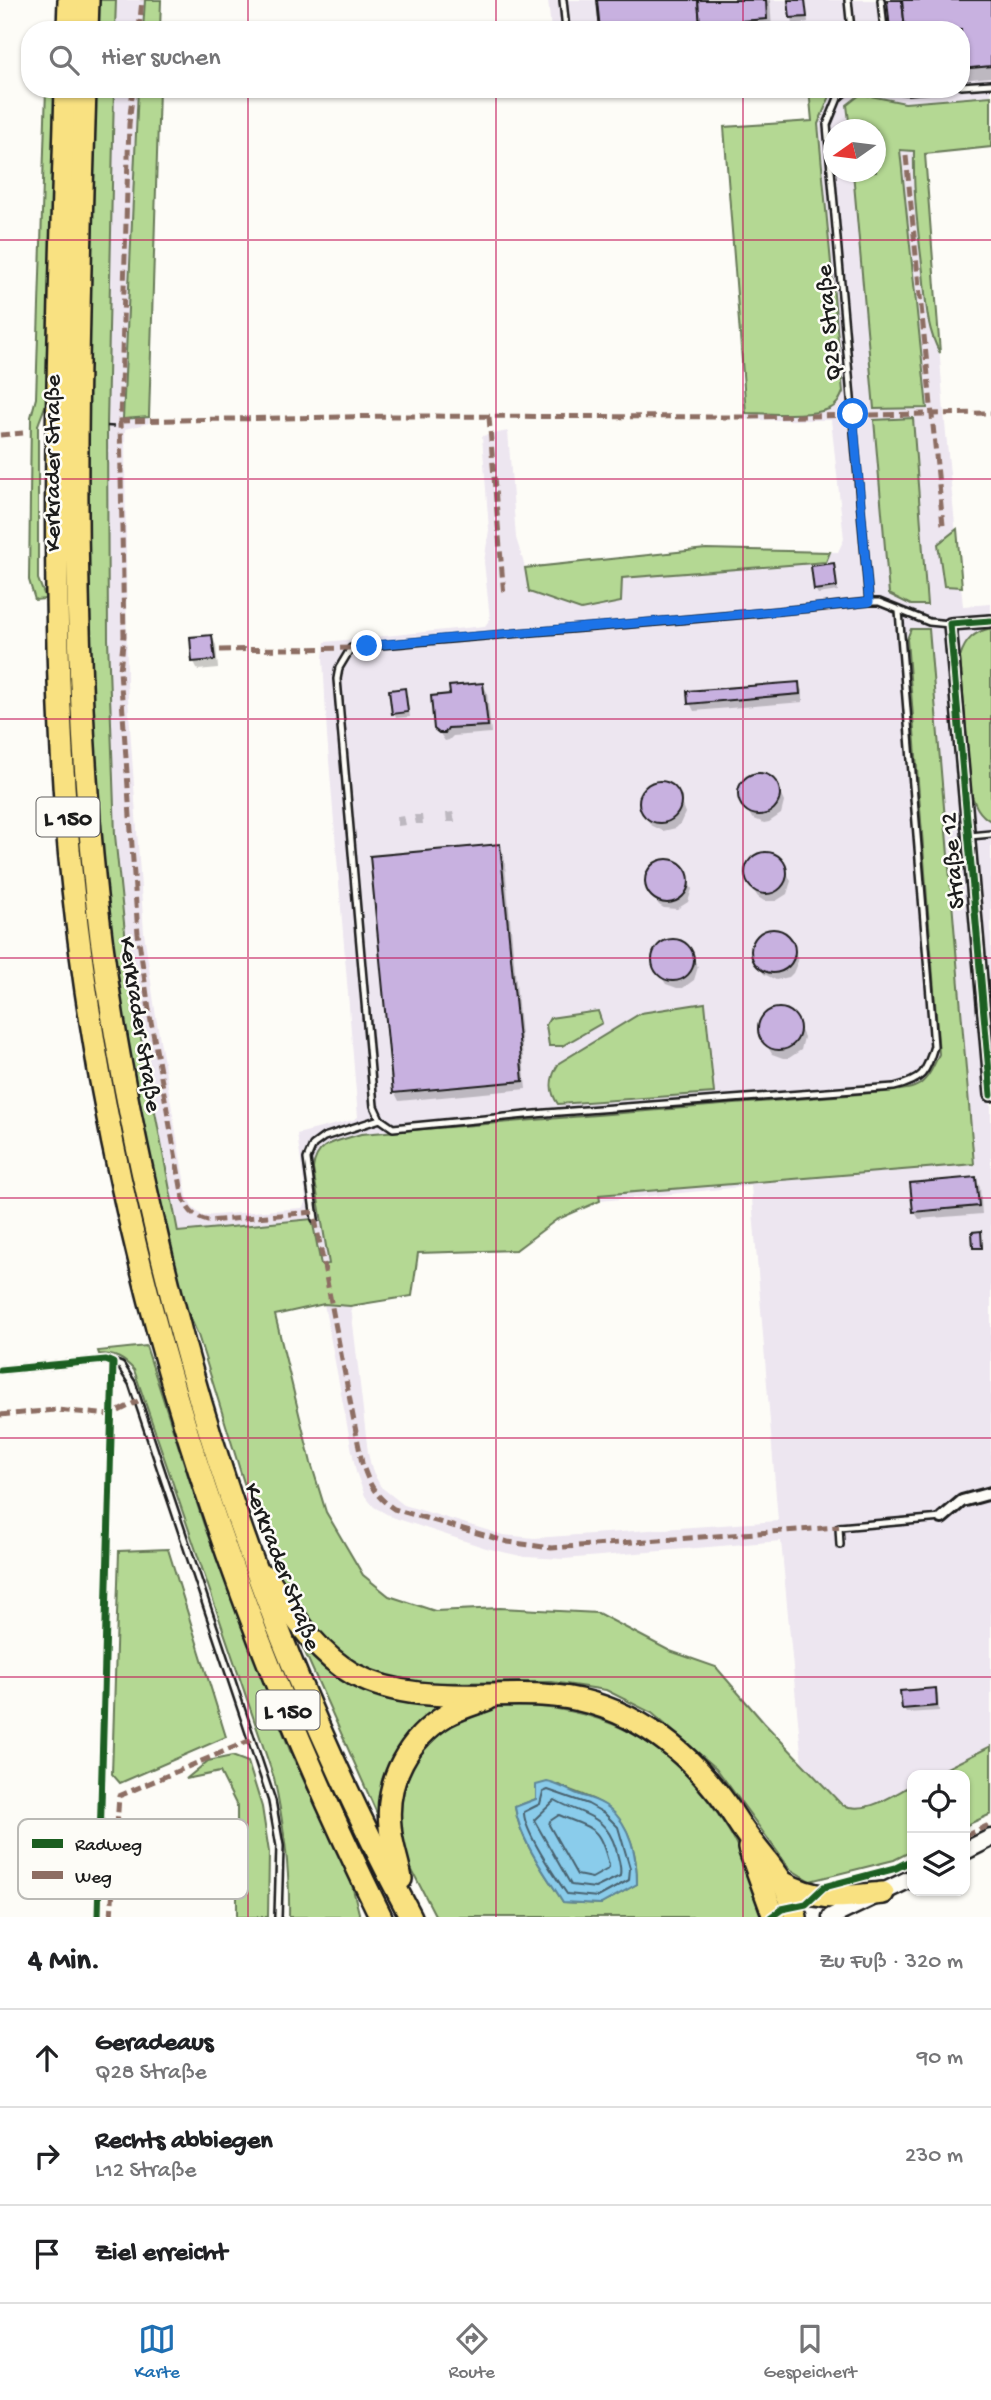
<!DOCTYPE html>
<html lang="de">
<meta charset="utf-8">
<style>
:root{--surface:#fff;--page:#f2f2f2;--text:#202124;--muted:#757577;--line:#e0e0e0;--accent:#1f6fb2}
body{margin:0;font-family:"Gochi Hand",sans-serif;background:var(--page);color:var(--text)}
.controls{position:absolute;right:21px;bottom:21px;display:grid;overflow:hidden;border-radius:14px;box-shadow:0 2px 5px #0004}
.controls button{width:63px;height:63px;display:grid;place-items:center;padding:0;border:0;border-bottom:2px solid var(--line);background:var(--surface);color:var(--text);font:35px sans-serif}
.compass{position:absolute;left:823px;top:119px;width:63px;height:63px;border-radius:50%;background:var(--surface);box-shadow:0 2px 5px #0004;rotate:256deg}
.stop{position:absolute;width:21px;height:21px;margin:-16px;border:5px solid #1a73e8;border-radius:50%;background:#fff}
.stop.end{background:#1a73e8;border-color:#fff;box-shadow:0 2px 7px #0008}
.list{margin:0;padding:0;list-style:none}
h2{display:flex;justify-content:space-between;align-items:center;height:91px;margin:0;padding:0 28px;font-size:30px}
h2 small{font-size:23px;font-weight:400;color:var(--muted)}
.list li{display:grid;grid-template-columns:46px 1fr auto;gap:21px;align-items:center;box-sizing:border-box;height:98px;padding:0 28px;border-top:2px solid var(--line)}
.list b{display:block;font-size:26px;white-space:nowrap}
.list p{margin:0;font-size:23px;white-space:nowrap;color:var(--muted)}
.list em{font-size:23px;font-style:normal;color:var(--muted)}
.icon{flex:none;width:38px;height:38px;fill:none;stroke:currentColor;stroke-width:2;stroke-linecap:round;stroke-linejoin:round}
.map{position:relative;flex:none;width:991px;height:1917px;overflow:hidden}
.search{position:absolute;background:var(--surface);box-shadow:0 2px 5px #0004;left:21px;right:21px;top:21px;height:77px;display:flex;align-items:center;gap:18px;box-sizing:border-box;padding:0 24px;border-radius:28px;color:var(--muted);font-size:26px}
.sheet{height:385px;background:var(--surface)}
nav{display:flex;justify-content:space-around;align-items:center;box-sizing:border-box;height:98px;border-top:2px solid var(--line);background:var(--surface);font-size:19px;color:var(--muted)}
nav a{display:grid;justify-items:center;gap:4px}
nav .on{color:var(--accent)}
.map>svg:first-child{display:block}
.built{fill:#ede6f0;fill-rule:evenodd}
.green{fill:#b4d893;stroke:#687a58;stroke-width:2;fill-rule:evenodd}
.water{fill:#8acceb;stroke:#5e8698;stroke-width:2}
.shadow{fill:#0003}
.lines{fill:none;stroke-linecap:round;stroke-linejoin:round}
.shore{stroke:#48626f;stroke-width:2}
.building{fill:#c8b1e0;stroke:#1c1c1c;stroke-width:2}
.lane-casing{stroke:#1c1c1c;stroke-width:10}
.street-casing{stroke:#1c1c1c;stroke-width:16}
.secondary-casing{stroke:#1c1c1c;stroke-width:21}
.highway-casing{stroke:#1c1c1c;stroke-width:26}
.path{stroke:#1c1c1c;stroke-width:2.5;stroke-dasharray:7 5;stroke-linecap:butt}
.lane{stroke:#fdfcf7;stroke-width:5}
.street{stroke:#fdfcf7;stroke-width:10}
.secondary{stroke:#fdfcf7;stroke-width:16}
.highway{stroke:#f9e181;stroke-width:21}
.quiet{stroke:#8d6e63;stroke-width:5;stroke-dasharray:10 5;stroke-linecap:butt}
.cycleway-casing{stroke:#fdfcf7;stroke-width:11}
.cycleway{stroke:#1b5e20;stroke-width:7}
.route{stroke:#1a73e8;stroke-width:9}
.grid{fill:none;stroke:#c2185b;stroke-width:2;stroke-opacity:0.55}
.labels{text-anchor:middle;stroke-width:5;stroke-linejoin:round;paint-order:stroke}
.shield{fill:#fdfcf7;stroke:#605f5e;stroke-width:2}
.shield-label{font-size:23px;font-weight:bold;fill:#1c1c1c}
.street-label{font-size:24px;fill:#1c1c1c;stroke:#fdfcf7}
.key{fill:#fdfcf7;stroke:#bab9b5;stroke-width:2}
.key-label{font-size:19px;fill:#1c1c1c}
</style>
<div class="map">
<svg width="991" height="1917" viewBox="0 0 991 1917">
<rect width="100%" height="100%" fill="#fdfcf7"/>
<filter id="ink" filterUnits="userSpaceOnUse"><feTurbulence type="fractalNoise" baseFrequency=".0143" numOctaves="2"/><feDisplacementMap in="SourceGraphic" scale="14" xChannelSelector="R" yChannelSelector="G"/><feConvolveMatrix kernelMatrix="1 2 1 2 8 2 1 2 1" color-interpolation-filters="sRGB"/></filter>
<g filter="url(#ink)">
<!-- built -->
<g class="built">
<polygon points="116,0 161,0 160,30 115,30"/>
<path d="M548 0H991V147L925 154 944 413 963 606 991 604V1755L954 1775H912V1798L843 1820 781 1756 434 1618 356 1589 188 1231 177 1232 130 981 115 835 108 639 107 426 114 89H159L149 423 125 429 127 683 144 933 156 1017 187 1196 193 1208 203 1216 302 1208 306 1203 305 1191 297 1134 353 1120 358 1117 327 736 323 657 325 642 485 626 490 619 484 562 489 530 482 436 508 431 516 538 525 567 706 549 838 552 844 539 831 420H746L724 127 812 121 809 89H961V30H551ZM834 130H876V172H834ZM751 1186 778 1521 534 1538 503 1535 404 1505 381 1487 372 1470 368 1453 351 1307 412 1296 418 1253 516 1250 556 1220 600 1201ZM324 1304 356 1472 365 1496 374 1507 392 1517 486 1548 525 1557 564 1559 781 1541 802 1763 716 1667 670 1651 598 1613 500 1608 435 1611 389 1596 363 1575 326 1512 311 1463 275 1315Z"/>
</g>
<!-- green -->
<g class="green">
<polygon points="99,0 116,0 115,30 98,30"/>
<polygon points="145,0 161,0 160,30 143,30"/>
<polygon points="46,89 55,89 47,401 38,425 38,579 46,599 35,600 29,580 31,417 36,398"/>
<path d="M96 89H114L107 426 108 639 115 835 130 981 178 1232 312 1219 321 1265 329 1264 313 1169C316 1141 337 1142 361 1134L885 1092C920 1088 924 1088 939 1054L907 639 911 629H929L974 1164 599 1195 600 1201 556 1220 516 1250 418 1253 412 1296 350 1306 324 1304 275 1315 311 1463 326 1512 363 1575 389 1596 435 1611 500 1608 598 1613 670 1651 716 1667 764 1723 842 1805C866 1815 891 1796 912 1785V1851L894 1860 810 1881 790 1869 716 1768 652 1713 606 1690 552 1682 410 1683 378 1675 342 1656 308 1624 277 1570 244 1483 198 1335 179 1291 148 1159 127 1042 113 949 94 772 89 626 87 452Z"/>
<polygon points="138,89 159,89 149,417 123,419"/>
<path d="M809 89H833L818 124 843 392C840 399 837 406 829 409 808 417 769 413 746 413L724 127 812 121Z"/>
<path d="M861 94 905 103 991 96V147L925 154 940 353C926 328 926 300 923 272 918 232 913 192 914 151L900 150 927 408 874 409 853 172H876V130L850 129 847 105Z"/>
<polygon points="913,418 927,605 911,605 889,594 874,420"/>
<polygon points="957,529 962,587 944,586 938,544"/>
<polygon points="706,549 830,552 826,562 622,578 621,602 581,610 529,592 525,568"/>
<path d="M991 628V821C979 815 975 805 971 793L960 657C965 640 974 632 991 628Z"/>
<path d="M705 1003 714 1093 558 1104C548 1090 550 1077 559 1063L641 1013Z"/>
<polygon points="598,1011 602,1023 562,1046 549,1046 546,1025 550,1018"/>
<path d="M146 1346 204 1525 291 1753 351 1881 360 1917H289C290 1869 284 1824 274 1778L134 1370C123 1358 115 1354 99 1354L98 1351Z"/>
<polygon points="168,1549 226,1737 120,1783 112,1774 119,1551"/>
<polygon points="295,1630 328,1665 460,1701 384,1793 379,1818"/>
<path d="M520 1706C616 1708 679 1750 729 1831 745 1857 754 1887 765 1914L761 1917H436L402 1851 399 1794 406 1772 422 1746 442 1727 493 1707ZM560 1785C570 1791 580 1793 590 1798 627 1812 637 1847 637 1884L601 1904 563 1902C545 1873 520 1841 515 1807L536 1799V1786Z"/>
<polygon points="991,1746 991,1814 965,1826 965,1775 933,1775"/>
<polygon points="232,1756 248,1762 262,1807 269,1852 268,1917 237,1917 237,1806 220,1772 186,1779 208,1761"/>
</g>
<!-- water -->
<path class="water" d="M547 1782C558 1784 563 1788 573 1792 585 1798 598 1799 609 1808 631 1825 637 1857 637 1884L601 1904 563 1902C545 1873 520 1841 515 1807L536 1799V1785Z"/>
<!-- shadow -->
<g class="shadow">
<polygon points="599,0 770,0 772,29 602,30"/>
<polygon points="790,0 806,0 808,22 793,25"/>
<polygon points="889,0 991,0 991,77 961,80 961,30"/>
<polygon points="833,565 836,570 838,591 818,594 815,589"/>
<polygon points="212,637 216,645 218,668 198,670 194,662"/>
<polygon points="482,684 487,692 491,733 453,736 449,740 445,741 436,728 452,696"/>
<polygon points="798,684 803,692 803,702 694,711 690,703"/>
<polygon points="404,690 407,695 410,717 396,718 394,713"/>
<polygon points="755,774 761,774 774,780 784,802 781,814 769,822 764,823 752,818 740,799 741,786 744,781"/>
<polygon points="661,782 667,784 677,792 685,813 680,824 676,828 663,831 651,825 647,819 642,811 641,797 649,786"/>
<polygon points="453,812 455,822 447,822 446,813"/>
<polygon points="414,815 422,815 423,824 416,824"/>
<polygon points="404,816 406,825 398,826 397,817"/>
<polygon points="499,846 504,854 526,1089 399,1101 395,1093 372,858"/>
<polygon points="768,853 780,859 791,881 787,894 776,901 764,901 758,897 749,884 746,872 751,860 761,854"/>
<polygon points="662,861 669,861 681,867 692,889 688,902 677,909 664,908 659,905 650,892 647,879 651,868"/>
<polygon points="774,931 780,932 790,941 798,961 793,973 789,977 776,980 764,974 760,968 755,959 754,945 762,934"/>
<polygon points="669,940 675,940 687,946 698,967 694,980 683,988 677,988 666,984 657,970 654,958 658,947"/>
<polygon points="775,1010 781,1010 794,1016 804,1037 801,1050 789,1058 783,1058 772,1054 760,1034 761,1022 764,1017"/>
<polygon points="975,1179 980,1187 982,1214 919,1219 914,1211"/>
<polygon points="935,1690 938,1695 939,1711 906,1713 903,1708"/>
</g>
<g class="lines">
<!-- shore -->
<g class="shore">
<path d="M548 1790 588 1804 604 1813 618 1827 630 1868 629 1880 598 1897 567 1894C556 1878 523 1830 524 1812L540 1804 543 1792Z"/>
<path d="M555 1800C583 1816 605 1813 616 1849 618 1858 622 1867 620 1876L595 1888 571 1885 534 1820Z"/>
<path d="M559 1815C594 1830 599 1825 609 1865L608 1869 592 1878 577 1875 549 1825 550 1821Z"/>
</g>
</g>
<!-- building -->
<g class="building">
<polygon points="597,0 698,0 700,24 636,30 600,30"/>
<polygon points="698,0 766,0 767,19 700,24"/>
<polygon points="788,0 805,0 807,17 790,18"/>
<polygon points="887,0 902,0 905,30 890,30"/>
<polygon points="902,0 991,0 991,66 961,69 961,30 905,30"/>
<polygon points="834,563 837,587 814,590 811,566"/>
<polygon points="212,635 215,660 192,662 190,637"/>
<polygon points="799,682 800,694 688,704 687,691"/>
<polygon points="483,683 488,726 448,728 445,733 439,733 434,729 431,696 450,694 449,686"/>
<polygon points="405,688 408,712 392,714 389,690"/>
<circle cx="759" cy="794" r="21"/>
<circle cx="660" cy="802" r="21"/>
<polygon points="500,844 523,1081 393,1093 370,856"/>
<circle cx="766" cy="873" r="21"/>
<circle cx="667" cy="881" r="22"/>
<circle cx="773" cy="951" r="22"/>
<circle cx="673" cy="960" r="21"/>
<circle cx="779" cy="1029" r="21"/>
<polygon points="976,1177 979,1206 913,1212 910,1183"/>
<polygon points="981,1231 982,1248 973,1248 972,1232"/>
<polygon points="936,1688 937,1706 902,1709 900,1691"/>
</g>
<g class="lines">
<!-- lane casing -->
<g class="lane-casing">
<g id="lane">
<polyline points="563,0 566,30"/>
<polyline points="848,0 851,30"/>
<polyline points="881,0 884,30"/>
<polyline points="961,86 991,84"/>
<polyline points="848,89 838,98 827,125 869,602"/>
<polyline points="896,89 906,91 930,89"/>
<path d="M899 611 934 1046C926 1073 923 1080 894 1087L546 1113 393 1128 380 1119 374 1106 337 679 339 668 351 648C523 631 697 621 869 602H879L929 622 950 624"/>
<polyline points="970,836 991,834"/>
<polyline points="315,1219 307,1159 313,1145 324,1137 380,1119"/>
<polyline points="0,1370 106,1360 121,1366 132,1383 272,1801 280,1846 278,1917"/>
<polyline points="840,1545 839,1527 942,1518"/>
</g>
</g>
<!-- street casing -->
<g class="street-casing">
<g id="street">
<polyline points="991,621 950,624 991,1095"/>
<polyline points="942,1518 962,1501 991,1493"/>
</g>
</g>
<!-- secondary casing -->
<g class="secondary-casing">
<g id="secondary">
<polyline points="965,1851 991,1838"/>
<polyline points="831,1917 912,1878"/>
</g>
</g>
<!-- highway casing -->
<g class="highway-casing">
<g id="highway">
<polyline points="68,30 69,0"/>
<polyline points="87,30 88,0"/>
<path d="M66 89C60 303 51 517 61 731 79 1138 201 1553 381 1917"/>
<path d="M85 89C77 345 69 600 92 855 103 981 126 1105 155 1228 210 1468 295 1700 411 1917"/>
<path d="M266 1576C292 1612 313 1651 353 1674 411 1705 479 1692 542 1695 613 1698 673 1736 717 1792 727 1804 735 1818 744 1831 756 1849 771 1864 782 1882 789 1893 792 1905 796 1917"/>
<polyline points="749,1848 774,1917"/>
<path d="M401 1879C398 1861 391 1844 390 1826 385 1780 409 1738 447 1715 460 1708 474 1704 488 1699"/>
<path d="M782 1882C820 1903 842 1897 883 1893"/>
</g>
</g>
<!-- path -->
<polyline class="path" points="107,426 120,427"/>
<!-- lane -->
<use href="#lane" class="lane"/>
<!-- street -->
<use href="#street" class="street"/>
<!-- secondary -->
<use href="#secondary" class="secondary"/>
<!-- highway -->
<use href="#highway" class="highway"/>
<!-- quiet -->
<g class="quiet">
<polyline points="139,30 142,0"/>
<path d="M133 89 129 124 120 421 124 636 120 670 138 934 150 1016 183 1198C189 1211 193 1217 208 1221L314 1212"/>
<polyline points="906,156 943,525"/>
<polyline points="489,417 504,596"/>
<polyline points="120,421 394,416 747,417 991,413"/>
<polyline points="0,435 23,433"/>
<polyline points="220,650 351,648"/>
<path d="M315 1219 362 1463C369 1484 375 1496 394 1509L508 1542 551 1548 839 1527"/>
<polyline points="0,1415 56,1410 111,1415 138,1401"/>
<polyline points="965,1836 991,1824"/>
<polyline points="111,1917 119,1796 251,1740"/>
</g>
<!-- cycleway casing -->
<g class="cycleway-casing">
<g id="cycleway">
<polyline points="991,621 950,624 991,1095"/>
<polyline points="0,1370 106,1360 113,1363 98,1917"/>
<polyline points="771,1917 782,1909 806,1904 824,1887 896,1868 912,1860"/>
</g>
</g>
<!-- cycleway -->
<use href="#cycleway" class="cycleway"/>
</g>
</g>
<g class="lines" filter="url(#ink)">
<!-- route -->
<path class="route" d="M367 646C534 630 702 620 869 602L853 414"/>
</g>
<!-- grid -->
<path class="grid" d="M248 0V30M496 0V30M743 0V30M248 89V1917M496 89V1917M743 89V1917M0 240H991M0 479H991M0 719H991M0 958H991M0 1198H991M0 1438H991M0 1677H991"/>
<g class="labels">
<!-- shield labels -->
<g class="shield">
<rect x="36.5" y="797.5" width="63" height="39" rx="5"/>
<rect x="256.5" y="1690.5" width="63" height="39" rx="5"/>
</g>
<g class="shield-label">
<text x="68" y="825">L 150</text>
<text x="288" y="1718">L 150</text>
</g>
<!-- street labels -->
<g class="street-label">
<text transform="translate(827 323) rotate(-95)" y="8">Q28 Straße</text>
<text transform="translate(51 463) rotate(-90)" y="8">Kerkrader Straße</text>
<text transform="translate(951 861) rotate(-95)" y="8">Straße 12</text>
<text transform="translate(142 1024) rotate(81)" y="8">Kerkrader Straße</text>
<text transform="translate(284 1566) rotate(69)" y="8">Kerkrader Straße</text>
</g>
</g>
<!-- legend -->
<rect x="18" y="1819" width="230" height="80" rx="10" class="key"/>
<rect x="32" y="1839" width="31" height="9" fill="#1b5e20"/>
<rect x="32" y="1871" width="31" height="8" fill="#8d6e63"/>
<g class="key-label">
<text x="75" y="1850">Radweg</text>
<text x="75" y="1882">Weg</text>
</g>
</svg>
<div class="controls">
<button><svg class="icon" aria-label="locate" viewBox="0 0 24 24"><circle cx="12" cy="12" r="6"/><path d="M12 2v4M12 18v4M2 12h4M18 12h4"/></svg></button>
<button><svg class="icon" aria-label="layers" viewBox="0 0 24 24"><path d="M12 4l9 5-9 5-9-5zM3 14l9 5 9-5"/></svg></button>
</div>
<svg class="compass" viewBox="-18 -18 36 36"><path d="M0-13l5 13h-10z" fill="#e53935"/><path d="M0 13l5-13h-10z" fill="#757577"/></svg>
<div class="stop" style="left:853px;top:414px"></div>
<div class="stop end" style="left:367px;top:646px"></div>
<div class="search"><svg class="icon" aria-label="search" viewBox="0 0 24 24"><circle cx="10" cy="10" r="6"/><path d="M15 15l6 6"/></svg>Hier suchen</div>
</div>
<section class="sheet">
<h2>4 Min.<small>Zu Fuß · 320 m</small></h2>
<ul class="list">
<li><svg class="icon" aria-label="ahead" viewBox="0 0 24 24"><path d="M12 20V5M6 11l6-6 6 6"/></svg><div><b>Geradeaus</b><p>Q28 Straße</p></div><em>90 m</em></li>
<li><svg class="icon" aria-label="right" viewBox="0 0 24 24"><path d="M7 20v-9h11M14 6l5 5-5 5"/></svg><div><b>Rechts abbiegen</b><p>L12 Straße</p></div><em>230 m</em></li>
<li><svg class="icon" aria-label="arrive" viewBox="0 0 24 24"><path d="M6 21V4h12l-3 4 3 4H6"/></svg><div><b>Ziel erreicht</b></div></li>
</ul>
</section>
<nav>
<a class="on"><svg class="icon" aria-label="map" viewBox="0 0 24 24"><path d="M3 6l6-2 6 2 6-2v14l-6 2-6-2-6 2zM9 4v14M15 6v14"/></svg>Karte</a>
<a><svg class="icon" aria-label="directions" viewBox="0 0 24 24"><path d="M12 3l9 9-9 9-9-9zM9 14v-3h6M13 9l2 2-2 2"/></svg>Route</a>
<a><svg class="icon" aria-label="saved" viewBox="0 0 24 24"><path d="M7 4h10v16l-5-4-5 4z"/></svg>Gespeichert</a>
</nav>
